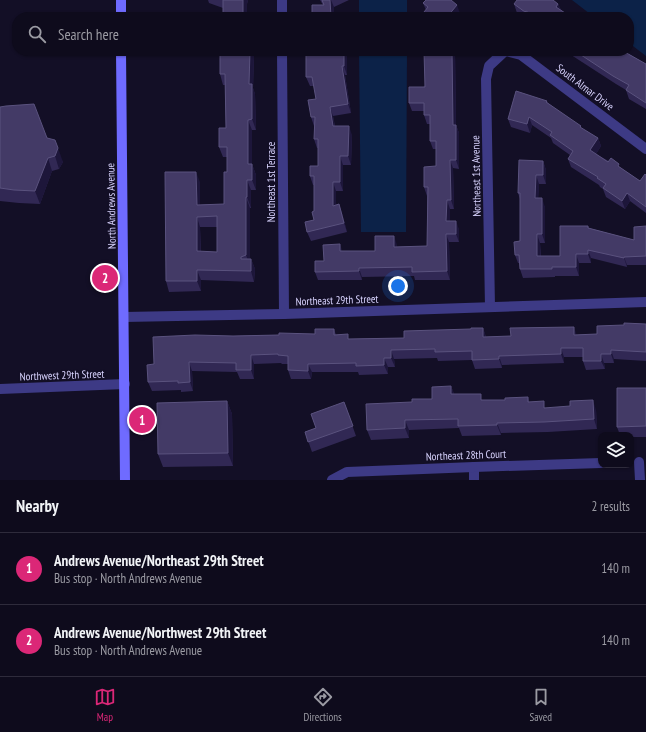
<!DOCTYPE html>
<meta charset="utf-8">
<style>
:root{--surface:#0e0b1c;--page:#171425;--text:#f1f3f6;--muted:#9b9ba3;--line:#2e2b3b;--accent:#db2777}
body{margin:0;font-family:"PT Sans Narrow",sans-serif;background:var(--page);color:var(--text)}
.controls{position:absolute;right:12px;bottom:12px;display:grid;overflow:hidden;border-radius:8px;box-shadow:0 1px 3px #0004}
.controls button{width:36px;height:36px;display:grid;place-items:center;padding:0;border:0;border-bottom:1px solid var(--line);background:var(--surface);color:var(--text);font:20px sans-serif}
.you{position:absolute;left:398px;top:286px;width:14px;height:14px;margin:-10px;border:3px solid #fff;border-radius:50%;background:#1a73e8;box-shadow:0 0 0 6px #1a73e833}
.badge{display:grid;place-items:center;width:26px;height:26px;border-radius:50%;background:var(--accent);color:#fff;font-size:13px;font-weight:700}
.pin{position:absolute;translate:-50% -50%;border:2px solid #fff;box-shadow:0 1px 4px #0006}
.list{margin:0;padding:0;list-style:none}
h2{display:flex;justify-content:space-between;align-items:center;height:52px;margin:0;padding:0 16px;font-size:17px}
h2 small{font-size:13px;font-weight:400;color:var(--muted)}
.list li{display:grid;grid-template-columns:26px 1fr auto;gap:12px;align-items:center;box-sizing:border-box;height:72px;padding:0 16px;border-top:1px solid var(--line)}
.list b{display:block;font-size:15px;white-space:nowrap}
.list p{margin:0;font-size:13px;white-space:nowrap;color:var(--muted)}
.list em{font-size:13px;font-style:normal;color:var(--muted)}
.icon{flex:none;width:22px;height:22px;fill:none;stroke:currentColor;stroke-width:2;stroke-linecap:round;stroke-linejoin:round}
.map{position:relative;flex:none;width:646px;height:480px;overflow:hidden}
.search{position:absolute;background:var(--surface);box-shadow:0 1px 3px #0004;left:12px;right:12px;top:12px;height:44px;display:flex;align-items:center;gap:10px;box-sizing:border-box;padding:0 14px;border-radius:16px;color:var(--muted);font-size:15px}
.sheet{height:196px;background:var(--surface)}
nav{display:flex;justify-content:space-around;align-items:center;box-sizing:border-box;height:56px;border-top:1px solid var(--line);background:var(--surface);font-size:11px;color:var(--muted)}
nav a{display:grid;justify-items:center;gap:2px}
nav .on{color:var(--accent)}
.map>svg:first-child{display:block}
.water{fill:#0c2248}
.lines{fill:none;stroke-linecap:round;stroke-linejoin:round}
.minor{stroke:#3d3a85;stroke-width:10}
.secondary{stroke:#6f6bff;stroke-width:10}
.wall{fill:#312854;fill-rule:evenodd}
.shaded-wall{fill:#1d163a}
.building{fill:#433a66;stroke:#5a527e;fill-rule:evenodd}
.labels{text-anchor:middle;stroke-width:3.5;stroke-linejoin:round;paint-order:stroke}
.street-label{font-size:11px;fill:#d9d4ff;stroke:#130f26}
</style>
<div class="map">
<svg width="646" height="480" viewBox="0 0 646 480">
<rect width="100%" height="100%" fill="#130f26"/>
<!-- water -->
<g class="water">
<rect x="359" y="0" width="48" height="17"/>
<polygon points="572,0 646,0 646,56 629,43 629,17 594,17"/>
<polygon points="359,51 407,51 406,232 361,232"/>
</g>
<g class="lines">
<!-- minor -->
<g class="minor">
<polyline points="282,0 282,17"/>
<polyline points="282,51 284,314"/>
<polyline points="506,51 521,55 646,149"/>
<polyline points="490,307 486,79 489,66 505,51"/>
<polyline points="124,317 284,314 646,302"/>
<polyline points="0,389 125,384"/>
<polyline points="639,462 640,480"/>
<polyline points="474,467 474,480"/>
<polyline points="332,480 347,472 474,467 601,463"/>
</g>
<!-- secondary -->
<g class="secondary">
<polyline points="121,0 121,17"/>
<polyline points="121,51 125,480"/>
</g>
</g>
<!-- wall -->
<g class="wall">
<polygon points="208,0 248,0 247,4 223,8 209,3"/>
<polygon points="320,0 349,0 334,7 323,5"/>
<polygon points="423,3 461,16 426,10"/>
<polygon points="514,4 558,4 561,10 571,17 523,17 517,13"/>
<polygon points="347,51 347,75 345,75 351,113 333,116 335,126 352,135 351,165 343,165 343,191 336,191 336,205 339,204 342,213 347,232 311,241 307,232 314,220 314,185 313,185 310,176 318,166 318,148 317,148 314,139 314,126 311,117 316,99 314,86 310,86 306,77"/>
<polygon points="565,51 623,51 646,64 646,109 629,99 626,90 616,84"/>
<polygon points="455,52 456,125 459,133 459,169 453,168 454,209 450,209 450,221 459,229 459,242 449,242 450,280 415,280 414,276 362,277 362,280 318,280 315,272 324,261 342,251 375,251 397,245 397,247 427,246 427,196 424,187 436,166 436,149 433,149 430,141 430,124 427,124 424,115 424,111 412,111 409,103"/>
<path d="M253 54 254 56 253 88 255 94 256 130H252V164L256 175V190H251V208H250V259H251L255 269 254 282 201 280V291L169 292 166 281 200 182V205L224 204 227 172V157H223L219 147 226 128 225 85H223L220 74ZM200 227H217V252H201Z"/>
<polygon points="547,101 548,103 581,128 598,138 601,146 596,154 621,168 640,181 646,175 646,213 630,201 625,209 606,197 603,189 600,187 599,185 571,167 568,159 570,155 553,143 551,138 532,125 530,133 511,127 508,119"/>
<polygon points="0,107 47,138 63,162 59,169 52,171 40,204 19,203 0,201"/>
<polygon points="543,161 546,170 546,184 539,184 538,198 545,207 545,243 540,243 541,256 560,256 588,226 589,228 634,240 646,226 646,265 627,265 627,267 591,258 591,263 579,263 579,276 555,276 555,277 523,278 520,269 520,263 518,263 515,255 520,241 520,199 518,193"/>
<polygon points="646,324 646,361 614,359 614,363 604,363 605,369 586,370 583,361 583,357 564,357 564,363 502,365 502,368 475,369 472,360 438,361 437,358 394,359 395,367 388,367 388,374 359,375 358,372 312,372 311,379 291,379 288,370 288,364 282,364 281,363 254,364 254,379 240,379 237,372 192,371 193,391 181,392 181,390 152,391 148,382 154,364 233,336 315,334 334,329 336,335 349,339 404,338 483,328 486,337 577,335 597,334"/>
<polygon points="451,386 454,394 483,400 505,400 528,397 529,402 546,408 596,410 597,429 548,432 501,433 501,435 462,436 459,428 409,430 409,438 371,440 367,430 412,402 432,399"/>
<polygon points="646,388 646,437 631,437 631,435 620,435 617,427"/>
<polygon points="227,401 232,414 233,466 163,467 158,454"/>
<polygon points="344,402 356,436 312,452 305,432 316,428"/>
</g>
<!-- shaded-wall -->
<g class="shaded-wall">
<polygon points="243,0 248,0 247,4 247,17 243,17"/>
<polygon points="330,0 331,0 334,7 334,17 331,17"/>
<polygon points="558,4 562,12 556,7"/>
<polygon points="457,5 461,16 460,17 447,17"/>
<polygon points="526,11 528,17 527,17 525,12"/>
<polygon points="250,51 253,51 254,56 253,88 255,94 256,130 252,119 249,84"/>
<polygon points="344,51 347,51 347,75 344,66"/>
<polygon points="452,51 455,51 455,52 456,133 453,125"/>
<polygon points="342,66 345,75 351,113 348,104"/>
<polygon points="330,107 333,116 336,135 333,126"/>
<polygon points="529,117 532,125 530,133 527,124"/>
<polygon points="248,120 252,130 252,164 256,175 256,190 252,180 248,164"/>
<polygon points="456,125 459,133 459,169 456,160"/>
<polygon points="349,126 352,135 351,165 348,156"/>
<polygon points="598,138 601,146 593,159 590,150"/>
<polygon points="58,148 63,162 59,169 55,156"/>
<polygon points="340,156 343,165 343,191 340,182"/>
<polygon points="48,158 52,171 40,204 35,191"/>
<polygon points="450,160 453,168 454,209 451,200"/>
<polygon points="543,161 546,170 546,184 543,175"/>
<polygon points="196,172 200,182 200,215 197,205"/>
<polygon points="536,175 539,184 538,207 535,198"/>
<polygon points="247,180 251,190 251,208 247,197"/>
<polygon points="333,182 336,191 336,215 333,206"/>
<polygon points="627,193 630,201 625,209 622,201"/>
<polygon points="246,197 250,208 250,266 246,255"/>
<polygon points="542,198 545,207 545,243 542,234"/>
<polygon points="447,200 450,209 450,229 446,221"/>
<polygon points="339,204 342,213 347,232 344,223"/>
<polygon points="197,217 200,227 201,262 197,251"/>
<polygon points="456,221 459,229 459,242 456,234"/>
<polygon points="446,234 449,242 450,280 447,271"/>
<polygon points="537,234 540,243 541,265 537,256"/>
<polygon points="394,236 397,245 397,255 394,247"/>
<polygon points="340,244 343,253 340,251"/>
<polygon points="588,250 591,258 591,263 588,254"/>
<polygon points="576,254 579,263 579,276 576,267"/>
<polygon points="624,257 627,265 627,267 624,258"/>
<polygon points="251,259 255,269 254,282 251,271"/>
<polygon points="359,268 362,277 362,280 359,271"/>
<polygon points="197,270 201,280 201,291 197,281"/>
<polygon points="574,327 577,336 574,335"/>
<polygon points="483,328 486,337 483,337"/>
<polygon points="561,348 564,357 564,363 561,354"/>
<polygon points="391,350 394,359 395,367 391,358"/>
<polygon points="611,350 614,359 614,363 611,354"/>
<polygon points="601,354 604,363 605,369 601,361"/>
<polygon points="251,355 254,364 254,379 251,370"/>
<polygon points="499,356 502,365 502,368 499,359"/>
<polygon points="384,358 388,367 388,374 384,365"/>
<polygon points="189,362 192,371 193,391 190,382"/>
<polygon points="308,364 312,372 311,379 308,371"/>
<polygon points="451,386 455,396 451,394"/>
<polygon points="593,400 596,410 597,429 594,419"/>
<polygon points="227,401 232,414 233,466 228,453"/>
<polygon points="405,420 409,430 409,438 405,428"/>
<polygon points="497,423 501,433 501,435 497,425"/>
</g>
<!-- building -->
<g class="building">
<rect x="223" y="0" width="20" height="17"/>
<polygon points="322,0 330,0 331,17 312,17 312,5 324,5"/>
<polygon points="426,0 451,0 457,5 447,17 420,17 428,7 423,3"/>
<polygon points="517,0 553,0 558,4 556,7 571,17 535,17 526,11 525,12 514,4"/>
<path d="M220 51H250L249 84H252V119L248 120V164H252V180H247V197H246V255L241 257V259H251V271L197 270V281H166L165 172H196L197 205 224 204V172H227V147H219V128H226L225 74H220ZM217 216V252L197 251V217Z"/>
<polygon points="306,51 344,51 344,66 342,66 348,104 330,107 333,126 349,126 348,156 340,156 340,182 333,182 333,206 339,204 344,223 307,232 305,222 314,220 312,212 314,211 314,176 310,176 310,166 318,166 318,139 314,139 315,117 311,117 308,100 316,99 312,77 306,77"/>
<polygon points="424,51 452,51 453,125 456,125 456,160 450,160 451,200 447,200 446,221 456,221 456,234 446,234 447,271 412,272 412,267 359,268 359,271 315,272 315,261 324,261 323,245 340,244 340,251 375,251 375,236 394,236 394,247 427,246 428,187 424,187 424,167 436,166 436,141 430,141 430,115 424,115 424,103 409,103 409,87 425,87"/>
<polygon points="575,51 623,51 646,64 646,103 626,90 629,85 613,76"/>
<polygon points="516,91 547,101 546,102 581,126 580,127 598,138 590,150 608,162 611,158 619,164 618,166 640,181 645,174 646,175 646,207 627,193 622,201 603,188 606,184 597,178 598,177 568,159 573,151 550,135 552,132 529,117 527,124 508,119"/>
<polygon points="34,104 47,138 55,140 58,148 55,156 48,158 35,191 14,190 0,188 0,107 6,106"/>
<polygon points="519,160 543,161 543,175 536,175 535,198 542,198 542,234 537,234 537,256 560,256 560,226 588,226 588,228 634,240 634,227 646,226 646,256 624,257 624,258 588,250 588,254 576,254 576,267 552,267 552,269 520,269 519,255 515,255 514,242 520,241 520,193 518,193"/>
<polygon points="624,323 646,324 646,352 611,350 611,354 601,354 601,361 583,361 583,348 561,348 561,354 499,356 499,359 472,360 472,351 435,352 435,349 391,350 391,358 384,358 384,365 356,366 356,363 308,364 308,371 288,370 288,356 278,355 278,354 251,355 251,370 236,370 236,363 189,362 190,382 178,383 178,381 148,382 147,365 154,364 153,337 195,335 233,336 279,335 279,333 315,334 315,329 334,329 334,335 348,334 348,339 404,338 404,331 471,329 471,328 483,328 483,337 511,336 510,328 574,327 574,335 597,334 597,326 624,325"/>
<polygon points="451,386 451,394 481,394 481,400 505,400 505,398 528,397 528,402 544,401 544,408 570,406 570,401 593,400 594,419 544,422 497,423 497,425 458,426 458,419 405,420 405,428 367,430 366,404 412,402 412,399 432,399 432,387"/>
<polygon points="617,388 646,388 646,426 617,427"/>
<polygon points="227,401 228,453 158,454 157,403"/>
<polygon points="344,402 353,426 308,442 305,432 316,428 311,414"/>
</g>
<g class="labels">
<!-- street labels -->
<g class="street-label">
<text transform="translate(585 87) rotate(37)" y="4">South Almar Drive</text>
<text transform="translate(476 176) rotate(-91)" y="4">Northeast 1st Avenue</text>
<text transform="translate(271 182) rotate(-90)" y="4">Northeast 1st Terrace</text>
<text transform="translate(111 206) rotate(-91)" y="4">North Andrews Avenue</text>
<text transform="translate(337 300) rotate(-2)" y="4">Northeast 29th Street</text>
<text transform="translate(62 375) rotate(-2)" y="4">Northwest 29th Street</text>
<text transform="translate(466 455) rotate(-2)" y="4">Northeast 28th Court</text>
</g>
</g>
</svg>
<div class="controls">
<button><svg class="icon" aria-label="layers" viewBox="0 0 24 24"><path d="M12 4l9 5-9 5-9-5zM3 14l9 5 9-5"/></svg></button>
</div>
<div class="you"></div>
<div class="pin badge" style="left:142px;top:420px">1</div>
<div class="pin badge" style="left:105px;top:278px">2</div>
<div class="search"><svg class="icon" aria-label="search" viewBox="0 0 24 24"><circle cx="10" cy="10" r="6"/><path d="M15 15l6 6"/></svg>Search here</div>
</div>
<section class="sheet">
<h2>Nearby<small>2 results</small></h2>
<ul class="list">
<li><span class="badge">1</span><div><b>Andrews Avenue/Northeast 29th Street</b><p>Bus stop · North Andrews Avenue</p></div><em>140 m</em></li>
<li><span class="badge">2</span><div><b>Andrews Avenue/Northwest 29th Street</b><p>Bus stop · North Andrews Avenue</p></div><em>140 m</em></li>
</ul>
</section>
<nav>
<a class="on"><svg class="icon" aria-label="map" viewBox="0 0 24 24"><path d="M3 6l6-2 6 2 6-2v14l-6 2-6-2-6 2zM9 4v14M15 6v14"/></svg>Map</a>
<a><svg class="icon" aria-label="directions" viewBox="0 0 24 24"><path d="M12 3l9 9-9 9-9-9zM9 14v-3h6M13 9l2 2-2 2"/></svg>Directions</a>
<a><svg class="icon" aria-label="saved" viewBox="0 0 24 24"><path d="M7 4h10v16l-5-4-5 4z"/></svg>Saved</a>
</nav>
